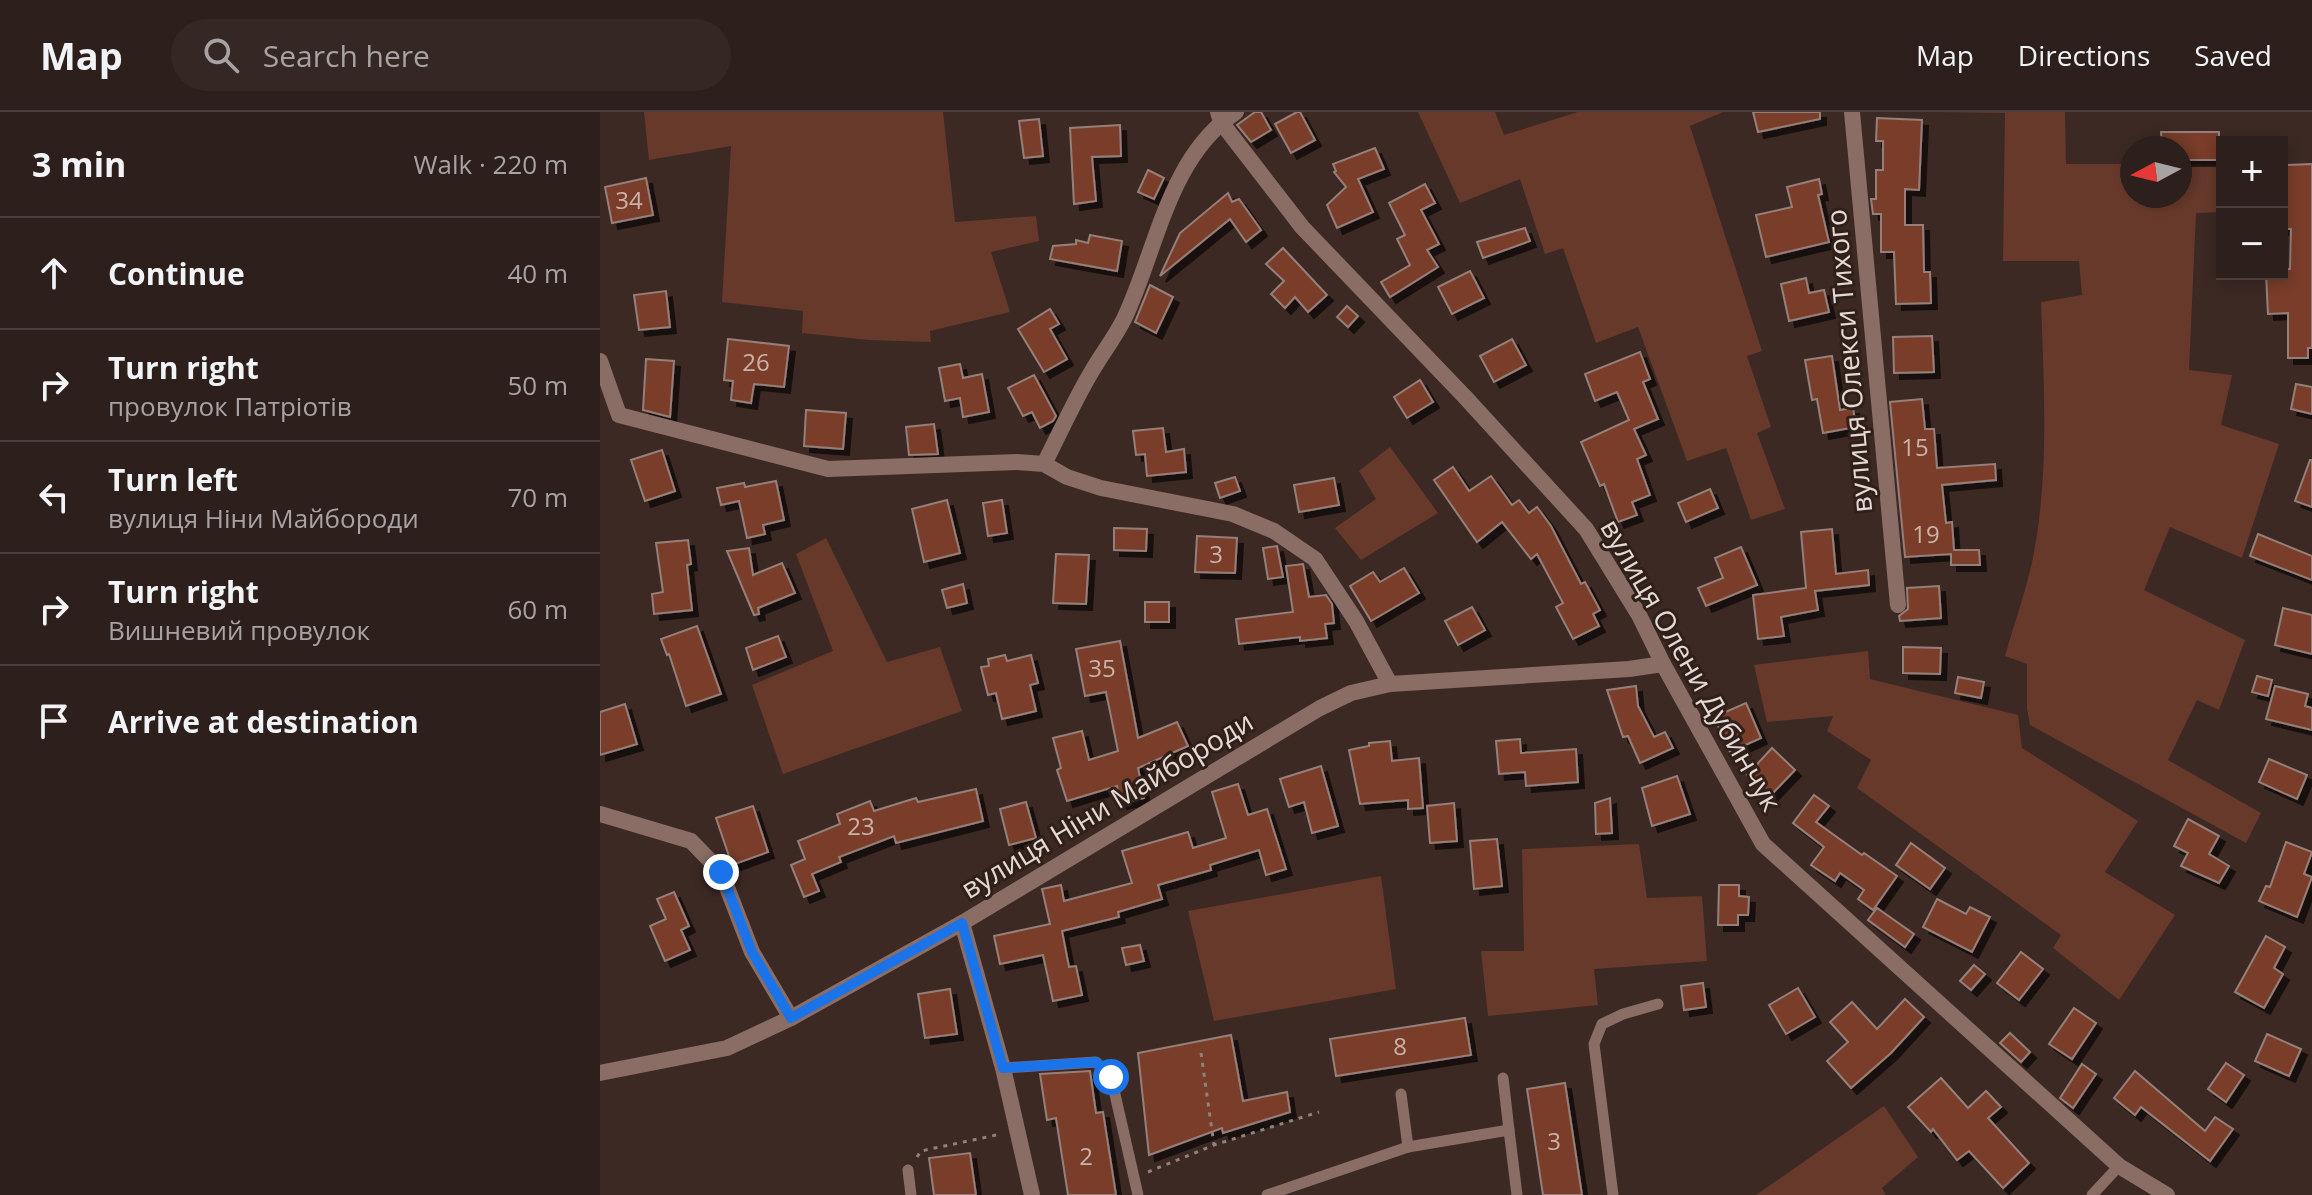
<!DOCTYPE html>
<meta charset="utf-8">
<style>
:root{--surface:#2d1f1b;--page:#352724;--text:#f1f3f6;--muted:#a7a2a3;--line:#483d3a}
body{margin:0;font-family:"Open Sans",sans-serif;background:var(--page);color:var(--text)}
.controls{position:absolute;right:24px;top:24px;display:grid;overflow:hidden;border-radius:0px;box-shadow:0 4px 12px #0003}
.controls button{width:72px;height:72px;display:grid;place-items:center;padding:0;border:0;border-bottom:2px solid var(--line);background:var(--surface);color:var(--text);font:40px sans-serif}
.compass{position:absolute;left:1520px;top:24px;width:72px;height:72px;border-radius:50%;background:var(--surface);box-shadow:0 4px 12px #0003;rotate:263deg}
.stop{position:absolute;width:24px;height:24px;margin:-18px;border:6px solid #1a73e8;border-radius:50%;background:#fff}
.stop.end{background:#1a73e8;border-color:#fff;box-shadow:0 2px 8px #0008}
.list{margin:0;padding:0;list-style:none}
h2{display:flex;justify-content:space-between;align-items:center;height:104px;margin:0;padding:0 32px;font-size:34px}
h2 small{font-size:26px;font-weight:400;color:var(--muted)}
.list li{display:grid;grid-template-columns:52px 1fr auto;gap:24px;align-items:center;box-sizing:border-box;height:112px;padding:0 32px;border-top:2px solid var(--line)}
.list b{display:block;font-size:30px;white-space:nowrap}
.list p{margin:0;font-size:26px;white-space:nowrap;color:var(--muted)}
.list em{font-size:26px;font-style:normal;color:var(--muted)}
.icon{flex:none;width:44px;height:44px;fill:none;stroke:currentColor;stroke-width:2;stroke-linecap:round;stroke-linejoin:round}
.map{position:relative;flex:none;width:1712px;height:1083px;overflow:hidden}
header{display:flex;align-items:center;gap:48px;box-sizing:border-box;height:112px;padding:0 40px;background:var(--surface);border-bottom:2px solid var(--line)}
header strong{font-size:38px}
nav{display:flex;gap:44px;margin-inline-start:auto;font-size:28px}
.search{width:560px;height:72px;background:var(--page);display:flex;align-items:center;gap:20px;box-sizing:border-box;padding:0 28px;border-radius:44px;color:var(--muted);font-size:30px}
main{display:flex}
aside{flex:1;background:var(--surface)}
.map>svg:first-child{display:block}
.green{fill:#66392b}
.building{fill:#793d2b;stroke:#957f78;stroke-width:2;filter:url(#shadow)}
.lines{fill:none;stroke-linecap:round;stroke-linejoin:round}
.path{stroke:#90817c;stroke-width:3;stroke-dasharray:4 6;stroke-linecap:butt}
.lane{stroke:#8a6d64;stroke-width:11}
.street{stroke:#8a6d64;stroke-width:16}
.route{stroke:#1a73e8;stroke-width:10}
.labels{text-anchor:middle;stroke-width:6;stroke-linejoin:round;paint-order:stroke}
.number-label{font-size:24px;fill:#cab2aa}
.street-label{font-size:28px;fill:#e5d9d5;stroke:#31201a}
</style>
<header>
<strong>Map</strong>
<div class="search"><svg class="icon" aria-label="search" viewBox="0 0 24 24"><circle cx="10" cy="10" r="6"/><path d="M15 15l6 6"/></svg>Search here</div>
<nav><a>Map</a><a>Directions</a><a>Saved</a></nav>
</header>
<main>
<aside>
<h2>3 min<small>Walk · 220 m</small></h2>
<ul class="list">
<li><svg class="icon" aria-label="ahead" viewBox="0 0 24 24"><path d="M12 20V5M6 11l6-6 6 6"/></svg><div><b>Continue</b></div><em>40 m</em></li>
<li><svg class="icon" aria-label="right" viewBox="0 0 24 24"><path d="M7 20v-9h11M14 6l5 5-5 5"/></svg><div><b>Turn right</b><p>провулок Патріотів</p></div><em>50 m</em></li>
<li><svg class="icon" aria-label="left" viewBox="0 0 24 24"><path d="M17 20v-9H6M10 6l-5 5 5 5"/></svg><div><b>Turn left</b><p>вулиця Ніни Майбороди</p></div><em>70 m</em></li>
<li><svg class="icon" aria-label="right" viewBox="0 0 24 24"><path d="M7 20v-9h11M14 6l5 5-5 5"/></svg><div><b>Turn right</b><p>Вишневий провулок</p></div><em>60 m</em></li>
<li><svg class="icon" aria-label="arrive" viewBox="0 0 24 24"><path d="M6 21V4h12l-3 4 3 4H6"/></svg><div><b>Arrive at destination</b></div></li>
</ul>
</aside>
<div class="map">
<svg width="1712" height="1083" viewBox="0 0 1712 1083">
<defs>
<filter id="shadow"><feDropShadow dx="6" dy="6" stdDeviation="0" flood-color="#0009"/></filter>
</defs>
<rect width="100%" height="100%" fill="#3c2924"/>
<!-- green -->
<g class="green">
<polygon points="44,0 343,0 355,110 436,104 439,129 391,140 410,200 330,219 331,230 269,228 202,221 203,199 122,190 131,34 49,48"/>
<polygon points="818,0 895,0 904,23 978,0 1123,0 1090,14 1162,239 1147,244 1171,315 1157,321 1185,397 1151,408 1126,336 1087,349 1038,215 996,231 963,136 945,142 920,67 860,91"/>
<path d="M1338 0H1465L1466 52H1532V84H1580V52L1622 53V100L1596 101 1589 258 1632 263 1621 313 1679 332 1642 446 1570 415 1544 478 1645 528 1619 598 1597 588 1568 648 1661 701 1646 731 1430 613 1427 596V552L1405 544C1413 515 1424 485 1431 455 1450 368 1444 278 1441 190L1482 183 1479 149H1403L1405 1Z"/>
<polygon points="790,335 838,401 761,448 735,416 776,387 759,359"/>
<polygon points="226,426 287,550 340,535 362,599 183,662 152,573 233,539 196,442"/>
<polygon points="1268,539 1270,567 1418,603 1422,636 1538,709 1505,760 1575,803 1519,888 1453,836 1461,823 1257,676 1271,648 1227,619 1233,604 1167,610 1154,553"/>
<polygon points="1039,732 1047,786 1102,784 1107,849 994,857 998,893 888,904 881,839 924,839 922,737"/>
<polygon points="781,764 796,877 614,909 588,799"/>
<polygon points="1284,994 1318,1045 1282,1076 1286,1083 1156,1083"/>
</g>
<!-- building -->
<g class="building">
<polygon points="655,0 661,0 671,18 651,30 637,13"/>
<polygon points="697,0 700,0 715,28 691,41 675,12"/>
<polygon points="1153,0 1220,0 1220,7 1158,20"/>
<polygon points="1277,6 1322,8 1319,78 1305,77 1305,113 1323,113 1324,160 1330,160 1331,191 1296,192 1294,140 1281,140 1281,102 1273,102 1271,87 1276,87 1276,58 1283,58 1283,29 1276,29"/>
<polygon points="439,7 443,44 424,46 419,9"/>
<polygon points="520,13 521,44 492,45 496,89 474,92 470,16"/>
<polygon points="1561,20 1619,20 1619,48 1580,48 1580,36 1562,36"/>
<polygon points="775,36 784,57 758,67 773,100 737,116 727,93 746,75 734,60 736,59 733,52"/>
<polygon points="1712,52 1712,236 1708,236 1708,246 1688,246 1688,201 1668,202 1666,162 1682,162 1682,157 1690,157 1691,117 1682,117 1682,100 1687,100 1687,53"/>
<polygon points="548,58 564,66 554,87 538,80"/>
<polygon points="46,66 53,103 12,111 5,75"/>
<polygon points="1219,67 1222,82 1218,83 1229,130 1166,145 1156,103 1192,95 1187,75"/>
<polygon points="825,72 835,91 821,98 839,132 827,138 838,155 790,185 781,170 810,153 797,127 805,123 789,91"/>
<polygon points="628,81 632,90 639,87 661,118 646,130 630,107 560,164 580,121"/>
<polygon points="925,116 930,129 883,146 877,130"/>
<polygon points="490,123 522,129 517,159 450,147 453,134 476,132 476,128 488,131"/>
<polygon points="683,136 727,183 708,200 695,185 685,196 671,182 684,169 666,152"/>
<polygon points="870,159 884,186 852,202 838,175"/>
<polygon points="1206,166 1209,181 1224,178 1229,200 1189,209 1181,172"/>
<polygon points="550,173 573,185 556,221 535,210"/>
<polygon points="66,179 70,215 39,218 34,183"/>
<polygon points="747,194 758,204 748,215 737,205"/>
<polygon points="450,197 459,212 450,217 467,247 444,260 418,217"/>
<polygon points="1332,224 1334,260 1294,261 1293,225"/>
<polygon points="128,227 189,234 184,275 154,272 151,291 131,288 133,269 124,268"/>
<polygon points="912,227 926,253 894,270 880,244"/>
<polygon points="1040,240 1050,267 1043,270 1058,307 1034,317 1046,343 1037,347 1050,383 1032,390 1037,403 1018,410 1004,372 1000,374 981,330 1029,308 1017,280 995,289 985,262"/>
<polygon points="1232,244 1240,298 1253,296 1256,315 1223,321 1217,287 1212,288 1205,248"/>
<polygon points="46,247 74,249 70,305 43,298"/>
<polygon points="360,252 363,266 382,262 389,300 363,305 360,286 345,289 339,256"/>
<polygon points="434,263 456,304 453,309 440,316 432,300 423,304 408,276"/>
<polygon points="820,268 833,290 807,306 794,285"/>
<polygon points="1696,272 1712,275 1712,302 1691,297"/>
<polygon points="1322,287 1325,317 1334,317 1337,356 1395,352 1396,368 1342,373 1346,411 1352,410 1354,438 1379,438 1380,453 1351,453 1351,442 1305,445 1290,290"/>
<polygon points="206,298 246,301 243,337 204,334"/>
<polygon points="334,312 338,342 309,343 306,315"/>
<polygon points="563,316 566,340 584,337 586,360 547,364 545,342 536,343 533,319"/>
<polygon points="62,338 75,379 45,389 31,348"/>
<polygon points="1710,348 1712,348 1712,395 1695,389"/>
<polygon points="853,355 869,379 891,364 912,393 919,388 929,401 937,395 951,414 981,472 985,470 1000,498 993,502 999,514 973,527 956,495 963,491 937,442 931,447 902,410 877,430 834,368"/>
<polygon points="635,365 640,379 620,386 615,371"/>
<polygon points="734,366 739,393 699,400 694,373"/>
<polygon points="176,369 184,408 163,413 165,422 147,426 139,389 121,393 117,376 144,371 145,375"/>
<polygon points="1110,377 1118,396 1086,410 1078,391"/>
<polygon points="347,388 360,441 324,450 312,397"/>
<polygon points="402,388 407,421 388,424 383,391"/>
<polygon points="514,416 547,417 546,439 514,438"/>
<polygon points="1232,417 1236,462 1268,458 1269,473 1215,479 1218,498 1181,505 1184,524 1158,527 1153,483 1206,476 1201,420"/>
<polygon points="1658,422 1712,444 1712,468 1650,444"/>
<polygon points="597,424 637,426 635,461 595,460"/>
<polygon points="88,428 91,452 87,453 92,498 54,502 52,482 63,480 56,431"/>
<polygon points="677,434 683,465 668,467 663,436"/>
<polygon points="1141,435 1157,473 1106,494 1098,476 1123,466 1115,446"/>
<polygon points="149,436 153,463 182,451 195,481 158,496 159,502 154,503 127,439"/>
<polygon points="456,442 489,443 486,492 453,491"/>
<polygon points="703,452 709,485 726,483 732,492 734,511 725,512 727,526 700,529 700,525 639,532 636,507 693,500 686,454"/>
<polygon points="804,456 819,481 771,509 750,474 773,460 780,470"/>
<polygon points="363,472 367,491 347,496 342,478"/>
<polygon points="1339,474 1341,506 1300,509 1299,504 1308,497 1307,476"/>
<rect x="545" y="490" width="24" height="20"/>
<polygon points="872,495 885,518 858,533 845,509"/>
<polygon points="1683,496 1712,503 1712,542 1675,533"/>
<polygon points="97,514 121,582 86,594 69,542 67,543 61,527"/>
<polygon points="178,524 186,545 153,558 146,536"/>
<polygon points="520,529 538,626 577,610 588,634 538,656 544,686 521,691 517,674 467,689 457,658 461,656 453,626 482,619 489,648 518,639 506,580 485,584 476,537"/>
<polygon points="1303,535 1341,536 1340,562 1303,561"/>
<polygon points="405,543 407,549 431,543 438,571 430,573 436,599 402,607 396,581 388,583 381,555 389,554 388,547"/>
<polygon points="1657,564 1672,568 1668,584 1652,580"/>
<polygon points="1358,565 1384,570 1381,586 1355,581"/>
<polygon points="1036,574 1038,594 1054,625 1065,620 1073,636 1040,651 1028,624 1023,625 1007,578"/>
<polygon points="1675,574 1708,582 1705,594 1712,596 1712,618 1666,607"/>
<polygon points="1146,591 1161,626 1130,640 1114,605"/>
<polygon points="25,592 37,632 0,643 0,600"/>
<polygon points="920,627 921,641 976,637 978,670 926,674 925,660 899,662 896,629"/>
<polygon points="790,629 792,649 819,646 823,696 808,697 808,688 760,692 749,638 769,634 769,631"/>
<polygon points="1172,636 1195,658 1170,684 1147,663"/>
<polygon points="1669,647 1707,663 1697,687 1659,670"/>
<polygon points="721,654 738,714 712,721 704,690 689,695 680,667"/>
<polygon points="1077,664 1090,702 1052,714 1042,676"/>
<polygon points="638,672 648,703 667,697 686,757 666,763 659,738 610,753 611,758 558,773 562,787 518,800 519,805 462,819 469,855 476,854 482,883 453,889 443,843 400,852 394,824 450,812 442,777 461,773 464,789 532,771 522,739 588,720 593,736 626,726 612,680"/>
<polygon points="376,677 383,709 296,731 294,724 239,745 241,750 212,762 219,779 204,785 191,753 205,747 198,729 240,712 237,702 270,689 274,699 316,686 318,690"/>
<polygon points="1214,683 1229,694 1216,710 1262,743 1264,741 1297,764 1273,798 1258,787 1264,778 1240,761 1235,769 1211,753 1224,735 1193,711"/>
<polygon points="1010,686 1012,721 996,722 995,691"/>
<polygon points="426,690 436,726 409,733 400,697"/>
<polygon points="854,691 857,729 830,731 827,694"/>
<polygon points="153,694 168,740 132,753 116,706"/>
<polygon points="1588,707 1619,724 1609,742 1629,754 1619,771 1581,754 1588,741 1574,734"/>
<polygon points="897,727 902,774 874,777 870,729"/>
<polygon points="1686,730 1712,740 1704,762 1712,765 1697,805 1659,789 1666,774 1670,775"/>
<polygon points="1311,731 1345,756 1330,777 1296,753"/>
<polygon points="1119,773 1139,773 1139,784 1149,785 1148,803 1138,803 1138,813 1118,813"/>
<polygon points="74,780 89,814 81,818 90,838 65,849 50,814 66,807 57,787"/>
<polygon points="1337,787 1366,802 1370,795 1390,805 1372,840 1323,815"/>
<polygon points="1277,796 1314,822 1305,835 1268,808"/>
<polygon points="1666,824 1685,835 1674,856 1683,862 1664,896 1635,880"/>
<polygon points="540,833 544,849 526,853 522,836"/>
<polygon points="1421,840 1443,857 1419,888 1397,871"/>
<polygon points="1374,853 1385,862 1371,878 1360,869"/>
<polygon points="1103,871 1106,895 1084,898 1081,874"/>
<polygon points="1198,876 1215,905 1186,922 1169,893"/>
<polygon points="350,877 357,922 325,926 318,882"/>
<polygon points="1305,887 1324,905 1291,941 1251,976 1227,949 1248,930 1230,910 1252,890 1277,917"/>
<polygon points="1474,896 1496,911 1472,947 1449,932"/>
<polygon points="865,906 871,943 736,964 730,927"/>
<polygon points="1410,921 1430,940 1421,950 1400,931"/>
<polygon points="1667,922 1701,937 1689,964 1655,949"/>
<polygon points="631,923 643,989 687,980 690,1000 623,1021 622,1016 549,1043 538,941"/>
<polygon points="1626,951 1644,963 1626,990 1608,977"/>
<polygon points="1482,952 1496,962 1473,996 1460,986"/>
<polygon points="490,959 496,1001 503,1000 516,1083 468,1083 456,1006 447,1008 440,962"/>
<polygon points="1535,959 1605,1019 1615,1005 1633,1017 1610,1049 1541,995 1535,1003 1514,986"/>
<polygon points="1341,966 1368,996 1386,979 1401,995 1388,1006 1429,1051 1403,1076 1369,1039 1357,1048 1333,1017 1331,1020 1308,995"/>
<polygon points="965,971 982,1083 943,1083 927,977"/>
<polygon points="370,1041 376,1083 334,1083 329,1046"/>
</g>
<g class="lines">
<!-- path -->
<g class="path">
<polyline points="601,941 614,1033"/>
<polyline points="317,1045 321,1039 401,1022"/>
<polyline points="548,1060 614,1033 719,1000"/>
</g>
<!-- lane -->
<g class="lane">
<polyline points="403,956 496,950 511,965 538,1083"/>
<polyline points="903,966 909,1018"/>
<polyline points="808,1035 909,1018 917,1083"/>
<polyline points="308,1058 311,1083"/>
<polyline points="667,1083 808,1035 801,982"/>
<polyline points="1013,1083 994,932 1002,912 1023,902 1058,892"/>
<polyline points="1492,1083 1519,1054"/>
</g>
<!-- street -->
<g class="street">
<polyline points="618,0 621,10 702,115 865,285 986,417 1039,503 1063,552 1163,732 1519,1054 1567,1083"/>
<polyline points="1252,0 1298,493"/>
<polyline points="0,249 19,303 228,357 417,350 444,352 467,365 501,376 633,402 674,419 715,447 756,509 790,572"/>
<path d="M444 352C460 321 474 289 492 259 502 242 515 225 524 207 557 138 568 45 636 0"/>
<polyline points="0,702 91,729 121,760 152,840 191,906"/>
<polyline points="362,811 403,956 432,1083"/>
<polyline points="0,961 127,936 191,906 362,811 720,596 751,581 790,572 1029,557 1063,552"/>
</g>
</g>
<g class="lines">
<!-- route -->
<polyline class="route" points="121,760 152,840 191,906 362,811 403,956 496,950 511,965"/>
</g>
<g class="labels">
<!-- number labels -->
<g class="number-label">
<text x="29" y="97">34</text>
<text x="156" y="259">26</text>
<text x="1315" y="344">15</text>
<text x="1326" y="431">19</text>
<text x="616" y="451">3</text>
<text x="502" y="565">35</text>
<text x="261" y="723">23</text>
<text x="800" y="943">8</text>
<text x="954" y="1038">3</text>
<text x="486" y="1053">2</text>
</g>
<!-- street labels -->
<g class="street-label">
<text transform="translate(1249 249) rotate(-95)" y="10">вулиця Олекси Тихого</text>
<text transform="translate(1091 553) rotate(60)" y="10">вулиця Олени Дубинчук</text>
<text transform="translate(507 693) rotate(-31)" y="10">вулиця Ніни Майбороди</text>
</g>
</g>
</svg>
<div class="controls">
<button>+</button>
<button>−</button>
</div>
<svg class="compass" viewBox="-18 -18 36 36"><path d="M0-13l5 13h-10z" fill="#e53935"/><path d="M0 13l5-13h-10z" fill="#a7a2a3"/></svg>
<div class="stop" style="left:511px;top:965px"></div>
<div class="stop end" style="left:121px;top:760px"></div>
</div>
</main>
